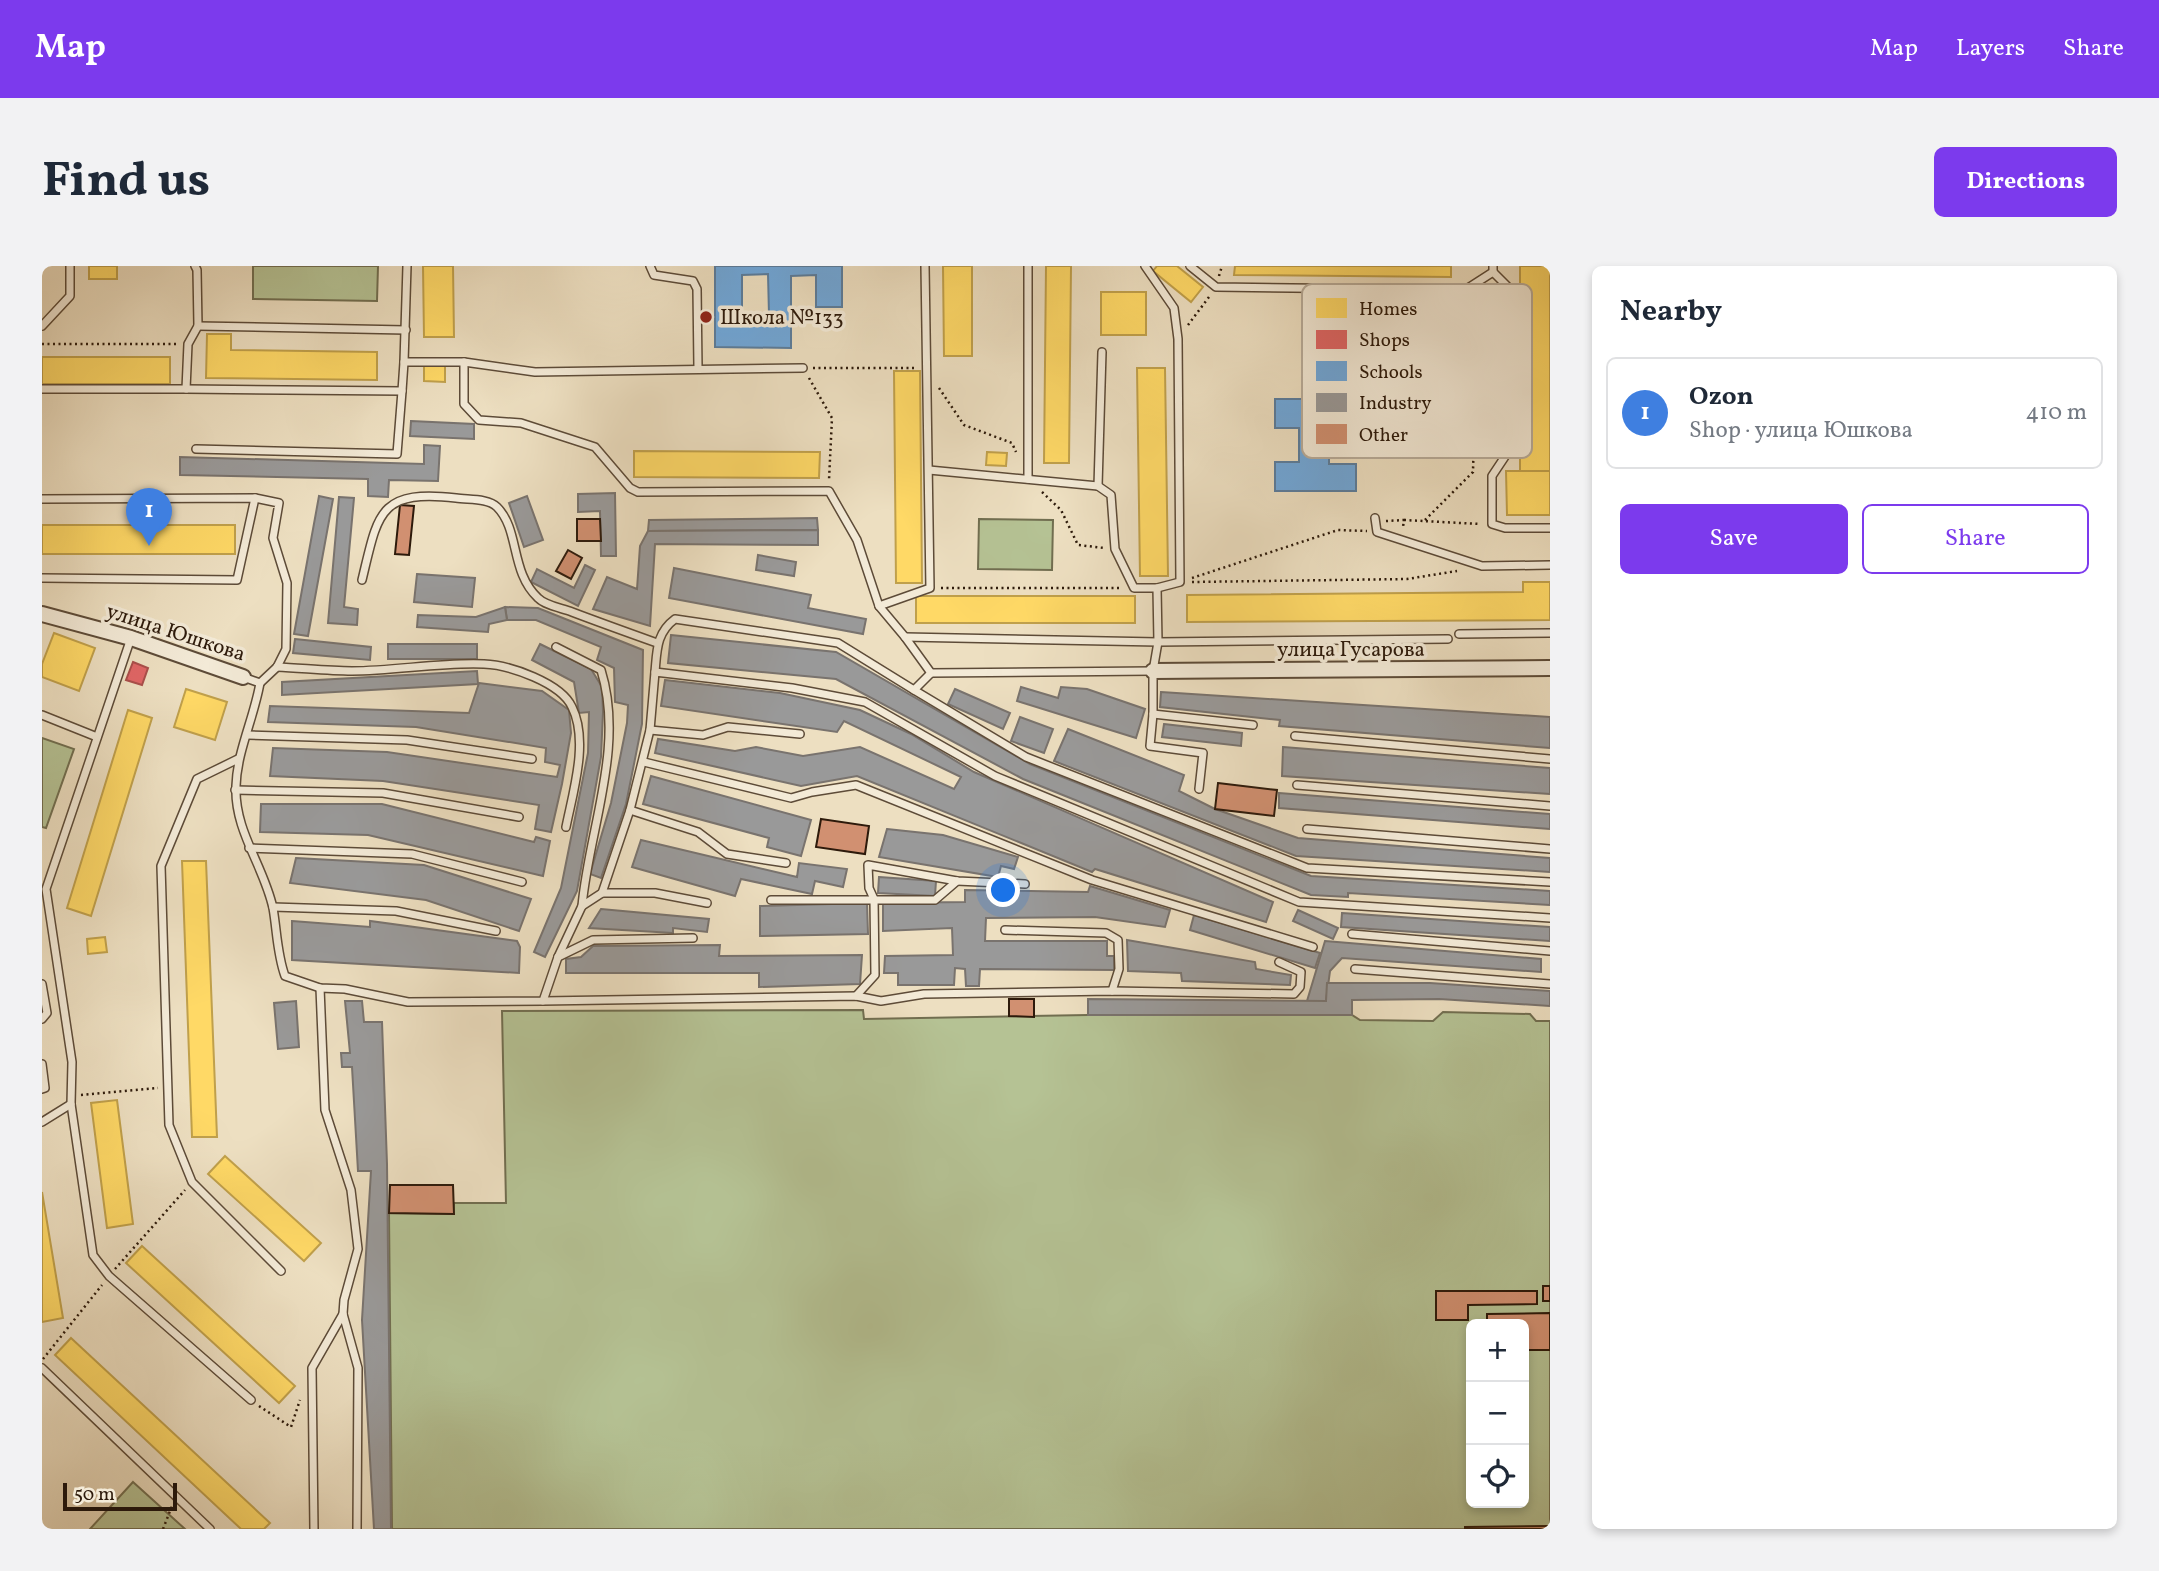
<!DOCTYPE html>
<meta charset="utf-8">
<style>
:root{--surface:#fff;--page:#f2f2f3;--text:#1f2937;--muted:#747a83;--line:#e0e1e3;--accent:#7c3aed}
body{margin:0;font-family:Vollkorn,serif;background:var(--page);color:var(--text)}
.controls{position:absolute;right:21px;bottom:21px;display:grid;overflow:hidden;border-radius:10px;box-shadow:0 4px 10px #0003}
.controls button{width:63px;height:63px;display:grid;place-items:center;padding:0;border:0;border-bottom:2px solid var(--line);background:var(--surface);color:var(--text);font:35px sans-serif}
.scale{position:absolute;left:21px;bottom:18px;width:114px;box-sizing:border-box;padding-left:7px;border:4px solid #2d1a0b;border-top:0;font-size:19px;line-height:24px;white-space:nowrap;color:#2d1a0b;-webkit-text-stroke:5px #f3ead7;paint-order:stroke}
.you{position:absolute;left:962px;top:625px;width:24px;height:24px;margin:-18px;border:5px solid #fff;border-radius:50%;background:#1a73e8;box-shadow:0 0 0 10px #1a73e833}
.badge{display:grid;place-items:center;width:46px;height:46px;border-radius:50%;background:var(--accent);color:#fff;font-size:23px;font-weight:700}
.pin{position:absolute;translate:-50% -58px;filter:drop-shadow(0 2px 4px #0008)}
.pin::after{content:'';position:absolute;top:37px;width:24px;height:21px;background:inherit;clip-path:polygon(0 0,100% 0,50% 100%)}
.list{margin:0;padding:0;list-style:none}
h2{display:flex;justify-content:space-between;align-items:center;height:91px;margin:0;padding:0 28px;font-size:30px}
h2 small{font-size:23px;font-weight:400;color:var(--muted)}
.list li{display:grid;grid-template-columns:46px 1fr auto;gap:21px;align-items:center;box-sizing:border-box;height:112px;margin:0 14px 14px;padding:0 14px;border:2px solid var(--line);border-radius:10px}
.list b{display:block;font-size:26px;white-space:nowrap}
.list p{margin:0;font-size:23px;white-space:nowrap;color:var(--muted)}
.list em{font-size:23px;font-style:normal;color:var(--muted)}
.actions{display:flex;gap:14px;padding:21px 28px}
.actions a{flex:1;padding:16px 0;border:2px solid var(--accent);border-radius:10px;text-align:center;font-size:24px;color:var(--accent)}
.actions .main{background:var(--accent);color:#fff}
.icon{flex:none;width:38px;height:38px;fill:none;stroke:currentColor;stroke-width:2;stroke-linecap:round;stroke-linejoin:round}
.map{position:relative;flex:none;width:1508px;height:1263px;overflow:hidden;border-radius:10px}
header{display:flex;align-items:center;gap:42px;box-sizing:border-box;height:98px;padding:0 35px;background:var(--accent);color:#fff}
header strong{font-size:33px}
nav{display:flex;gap:38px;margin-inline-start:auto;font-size:24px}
.intro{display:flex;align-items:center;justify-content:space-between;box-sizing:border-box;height:168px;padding:0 42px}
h1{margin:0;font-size:49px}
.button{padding:18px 32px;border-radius:10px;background:var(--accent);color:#fff;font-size:24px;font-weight:700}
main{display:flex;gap:42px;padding:0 42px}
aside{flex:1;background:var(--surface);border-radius:10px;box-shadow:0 4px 10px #0003}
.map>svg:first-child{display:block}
.green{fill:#b5c294;stroke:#716e50;stroke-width:2;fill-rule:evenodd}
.homes{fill:#ffd966;stroke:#c0a04b;stroke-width:2}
.shops{fill:#e06666;stroke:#aa4f4b;stroke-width:2}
.schools{fill:#6fa8dc;stroke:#5b7d9d;stroke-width:2;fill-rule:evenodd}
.industry{fill:#999;stroke:#79736e;stroke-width:2}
.building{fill:#d19071;stroke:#2d1a0b;stroke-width:2}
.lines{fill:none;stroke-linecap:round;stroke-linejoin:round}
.lane-casing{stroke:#5d4b38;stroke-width:10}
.street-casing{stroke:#5d4b38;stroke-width:18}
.path{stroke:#2d1a0b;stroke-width:2.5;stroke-dasharray:2 3.5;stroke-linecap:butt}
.lane{stroke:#f3ead7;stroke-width:7}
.street{stroke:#f3ead7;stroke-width:14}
.poi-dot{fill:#8f2418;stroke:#f3ead7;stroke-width:2.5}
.labels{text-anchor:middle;stroke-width:7;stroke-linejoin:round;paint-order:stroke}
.poi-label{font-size:21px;fill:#2d1a0b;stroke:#f3ead7;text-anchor:start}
.street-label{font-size:21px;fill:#2d1a0b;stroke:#f3ead7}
.key{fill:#f3ead7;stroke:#b8ac9a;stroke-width:2}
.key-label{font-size:19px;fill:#2d1a0b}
</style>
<header>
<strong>Map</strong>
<nav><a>Map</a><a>Layers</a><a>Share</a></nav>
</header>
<div class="intro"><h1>Find us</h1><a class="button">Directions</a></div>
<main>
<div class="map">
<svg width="1508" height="1263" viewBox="0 0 1508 1263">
<rect width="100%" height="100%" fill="#eddfc1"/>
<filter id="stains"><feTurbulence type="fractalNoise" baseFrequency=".00286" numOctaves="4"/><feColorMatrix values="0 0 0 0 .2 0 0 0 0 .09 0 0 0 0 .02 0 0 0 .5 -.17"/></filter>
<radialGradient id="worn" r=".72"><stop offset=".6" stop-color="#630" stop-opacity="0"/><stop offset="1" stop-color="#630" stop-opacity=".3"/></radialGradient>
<!-- green -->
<g class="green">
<polygon points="211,0 336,0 335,35 211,33"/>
<polygon points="937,253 1011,254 1010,304 936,303"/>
<polygon points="0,472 32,483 4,562 0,561"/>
<path d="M821 744 822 753 1046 749H1310L1318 754 1391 755 1401 746 1488 748 1494 755H1508V1263H350L347 947 411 948 412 937H464L460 745ZM1429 1058H1482V1237H1429Z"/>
<polygon points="91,1216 143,1263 48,1263"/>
</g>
<!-- homes -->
<g class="homes">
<rect x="47" y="0" width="28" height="13"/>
<polygon points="381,0 411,0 412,71 382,71"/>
<polygon points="901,0 930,0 930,90 902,90"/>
<polygon points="1004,0 1029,0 1027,197 1002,197"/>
<polygon points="1115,0 1135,0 1161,21 1149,36 1111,5"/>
<polygon points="1193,0 1409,0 1409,11 1192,9"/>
<rect x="1478" y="0" width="30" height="205"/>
<rect x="1059" y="26" width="45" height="43"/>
<polygon points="165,68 189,68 189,84 335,86 335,114 164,112"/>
<rect x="0" y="91" width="128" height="27"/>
<polygon points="382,100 403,100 403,116 382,115"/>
<polygon points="1095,102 1123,102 1126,310 1098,310"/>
<polygon points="852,105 878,105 880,317 854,317"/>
<polygon points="592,185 778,186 777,212 592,211"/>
<polygon points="945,186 965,187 964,200 944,199"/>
<polygon points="1464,205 1508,205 1508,249 1465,249"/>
<rect x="0" y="259" width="193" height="29"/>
<polygon points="1481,316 1508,316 1508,354 1145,356 1145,329 1481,326"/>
<rect x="874" y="330" width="219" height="27"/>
<polygon points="12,367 53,382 37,425 0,411 0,398"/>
<polygon points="144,423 185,436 173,474 132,461"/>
<polygon points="86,444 110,452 49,650 25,642"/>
<polygon points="140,595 164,595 175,871 150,871"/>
<polygon points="63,671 65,686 46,688 45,673"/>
<polygon points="75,834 91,958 65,962 49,837"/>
<polygon points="183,890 279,977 262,995 166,908"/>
<polygon points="0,926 21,1052 0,1056"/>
<polygon points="100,980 253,1120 237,1137 84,997"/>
<polygon points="29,1072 228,1257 222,1263 199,1263 13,1089"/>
</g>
<!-- shops -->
<polygon class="shops" points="91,396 106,402 100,419 84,414"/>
<!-- schools -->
<g class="schools">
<path d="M673 0H800V41H774V9L749 10V82L673 81ZM726 8 727 49H700V9Z"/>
<polygon points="1233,133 1314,133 1314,162 1287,162 1287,198 1314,198 1314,225 1233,225 1233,196 1257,196 1257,162 1233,162"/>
</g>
<!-- industry -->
<g class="industry">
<polygon points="369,155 432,158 432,173 368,170"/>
<polygon points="382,179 398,180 396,215 347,214 346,231 326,230 326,213 138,209 138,191 382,198"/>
<polygon points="573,227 574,290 559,290 558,245 536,246 536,228"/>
<polygon points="277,230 291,233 266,370 252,368"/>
<polygon points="485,230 501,274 482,281 467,237"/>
<polygon points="297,231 312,232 302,341 316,343 315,359 286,357"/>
<polygon points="775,252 776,264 606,265 607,254"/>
<polygon points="776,264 776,279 613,278 608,360 551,343 565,311 595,323 598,280 606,265"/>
<polygon points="716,289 754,296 752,310 714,304"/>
<polygon points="543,299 553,304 536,340 489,316 495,303 532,322"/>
<polygon points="632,302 769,329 766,342 824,353 821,368 627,332"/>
<polygon points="375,308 433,312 430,341 372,336"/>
<polygon points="463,341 496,342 601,384 600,458 584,538 559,612 548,608 569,537 585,457 586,439 573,436 572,402 555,394 559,381 494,354 465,354"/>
<polygon points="463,341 465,354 447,358 446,366 375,361 376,349 434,351"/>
<polygon points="629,369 794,386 988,498 1269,610 1508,625 1508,639 1306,627 1306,631 1269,629 981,513 794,413 626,397"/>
<polygon points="253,373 329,381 328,394 251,387"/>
<rect x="346" y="378" width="89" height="15"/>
<polygon points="498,378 549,403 560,421 561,446 559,491 535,625 503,691 492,686 519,622 546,487 547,446 537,447 532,416 490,394"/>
<polygon points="435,405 436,418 240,429 240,416"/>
<polygon points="623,414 738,427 818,444 869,468 932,506 1231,636 1224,656 1053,603 1050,606 815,510 759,520 613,487 616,473 693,485 714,481 761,490 818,481 912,523 919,511 802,455 795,466 619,440"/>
<polygon points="437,417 500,425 527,444 529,467 520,518 509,566 493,563 497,539 341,515 228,510 231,482 345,486 515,511 518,499 503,496 504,482 374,461 226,456 228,440 427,447"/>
<polygon points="979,421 1016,432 1019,421 1045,423 1103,443 1094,472 975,435"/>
<polygon points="913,423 968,447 961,463 906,438"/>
<polygon points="1119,426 1508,451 1508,482 1237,460 1238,454 1118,441"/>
<polygon points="978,451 1011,463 1002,487 969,475"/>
<polygon points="1122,458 1200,467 1199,480 1120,471"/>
<polygon points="1026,463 1142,509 1137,525 1173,543 1256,572 1508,592 1508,606 1254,590 1012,495"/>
<polygon points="1241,481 1508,502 1508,528 1240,510"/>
<polygon points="609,510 769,554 759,590 725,581 727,572 601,538"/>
<polygon points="1237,527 1508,548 1508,563 1237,542"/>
<polygon points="219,538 340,538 492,576 494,571 508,575 501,610 326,569 218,566"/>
<polygon points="845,563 901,569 976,591 972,603 959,600 956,611 837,591"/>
<polygon points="599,574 755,611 757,597 805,603 801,621 773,615 770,628 699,613 693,630 590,601"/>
<polygon points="254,592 382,599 489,633 477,665 384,634 248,617"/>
<polygon points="837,611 894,615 893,630 836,627"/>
<polygon points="1048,620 1128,644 1123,661 1053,651 944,652 943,675 1065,675 1065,690 1072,690 1072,704 938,703 937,720 924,720 923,703 913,702 912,719 856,719 856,707 842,707 843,690 911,689 910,662 841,665 841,637 923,636 923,624 1046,626"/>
<polygon points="825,637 826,668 718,670 718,640"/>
<polygon points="559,643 667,653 665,666 631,662 631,667 547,662"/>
<polygon points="1256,644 1296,662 1291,673 1251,655"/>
<polygon points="1300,647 1508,661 1508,675 1299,661"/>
<polygon points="1152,649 1278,687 1273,702 1148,664"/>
<polygon points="250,655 328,661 328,655 475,675 478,681 477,707 250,694"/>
<polygon points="1085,674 1213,696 1214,703 1249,709 1248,719 1140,715 1139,707 1086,705"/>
<polygon points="1283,675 1499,693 1499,706 1300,692 1288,705 1284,735 1265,735"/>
<polygon points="678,679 677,690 820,689 818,718 717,721 717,707 524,707 524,693 539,691 551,680"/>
<polygon points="1285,717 1388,717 1508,725 1508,740 1397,733 1310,734 1310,749 1046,749 1046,733 1284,735"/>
<polygon points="254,735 257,781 236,783 232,737"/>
<polygon points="303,735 320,735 322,756 340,756 345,898 349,1263 332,1263 320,1054 329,905 316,905 310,801 300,801 299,787 308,787"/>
</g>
<!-- building -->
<g class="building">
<polygon points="358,239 372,240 367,289 353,288"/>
<polygon points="535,253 558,253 559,275 535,275"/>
<polygon points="526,284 540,292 529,313 514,305"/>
<polygon points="1176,517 1235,524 1232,550 1173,543"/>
<polygon points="779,553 827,560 823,588 774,581"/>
<polygon points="967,733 992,733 992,751 967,750"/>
<polygon points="348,919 411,919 412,948 347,947"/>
<rect x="1501" y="1020" width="7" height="15"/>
<polygon points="1394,1025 1495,1025 1495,1038 1426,1039 1426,1054 1394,1054"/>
<polygon points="1508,1047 1508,1084 1482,1084 1482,1058 1445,1058 1445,1048"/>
<polygon points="1508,1260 1508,1263 1423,1263 1423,1261"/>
</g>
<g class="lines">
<!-- lane casing -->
<g class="lane-casing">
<g id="lane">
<polyline points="365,0 362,96 422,96 493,106 761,102"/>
<polyline points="608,0 612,9 651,15 655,23 656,102"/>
<polyline points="986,0 986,213"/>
<polyline points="1103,0 1132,42 1136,73 1138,316 1115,322"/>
<polyline points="1148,0 1174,21 1423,24 1451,6 1451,0"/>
<polyline points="1451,6 1467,22 1466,186 1450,210 1450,258 1463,262 1508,262"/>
<polyline points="0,60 28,30 28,0"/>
<polyline points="156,60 364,64"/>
<polyline points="422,96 422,138 437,154 479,157 553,181 588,222 596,226 787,225 815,274 837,340 863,371 889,407 1111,405"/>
<polyline points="0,123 144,123 146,78 156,60 155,4 153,0"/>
<polyline points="144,123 360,125 362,96"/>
<polyline points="154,183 355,188 360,125"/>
<polyline points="887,204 1056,220 1069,229 1073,283 1092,322 1115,322 1116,376 1111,405 1111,448 1108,480 1161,487 1157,523"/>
<polyline points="1056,220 1060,86"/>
<polyline points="213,232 237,237 231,272 245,317 244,383 235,401 218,417"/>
<polyline points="0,233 213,232 195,314 0,312"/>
<polyline points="1333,252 1335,266 1440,300 1508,299"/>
<path d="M320 314C336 248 336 223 414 232 426 234 446 232 455 241 478 264 468 306 496 332 504 340 520 342 530 346 559 357 587 367 615 377"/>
<polyline points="837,340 888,322 883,0"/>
<polyline points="1417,368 1508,367"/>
<polyline points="863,371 1116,376 1406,373"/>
<polyline points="89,372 4,623 30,796 29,838 51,989 67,1010 209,1134"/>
<path d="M514 381 559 404C583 481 547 563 540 640"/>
<path d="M235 401C260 402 285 405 310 405 354 405 398 396 442 398 468 399 519 417 530 441 547 475 531 526 524 561"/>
<path d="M613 406C615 385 614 367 633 353L796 377 872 424 889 407"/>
<path d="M201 411 218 417C212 452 195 485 194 520 192 565 222 600 231 642 235 665 235 688 243 710L278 722 303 723 366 736 501 735 516 691 540 640 560 627 588 544 608 464 613 406 750 422 823 436 953 510 1257 636 1508 652"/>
<polyline points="872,424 984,491 1265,602 1508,616"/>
<polyline points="1111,448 1211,459"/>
<polyline points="0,449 55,471"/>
<polyline points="608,464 661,469 686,461 758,468"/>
<polyline points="206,469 365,474 490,493"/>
<polyline points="1253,470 1508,493"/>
<polyline points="196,493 155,513 119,600 127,859 150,916 239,1005"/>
<polyline points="602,496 749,532 770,526 814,519 1050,614 1271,681"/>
<polyline points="1255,519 1508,540"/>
<polyline points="193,524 341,527 477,551"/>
<polyline points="588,544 656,566 685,588 744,597"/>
<polyline points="1265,563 1508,583"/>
<polyline points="207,582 370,588 480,616"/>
<polyline points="560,627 613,627 665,637"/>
<polyline points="729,634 893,634 915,615"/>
<polyline points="231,641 354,645 454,665"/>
<polyline points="963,664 1064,667 1076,674 1077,703 1070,725"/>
<polyline points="1310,668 1508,685"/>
<polyline points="516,691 551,674 651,672"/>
<polyline points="1313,703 1508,718"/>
<polyline points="0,718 5,747 0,753"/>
<polyline points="278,722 283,844 309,924 316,983 302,1034 301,1048 316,1102 315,1263"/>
<polyline points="814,730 833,709 832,633 827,622 826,599 915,615 983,618"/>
<polyline points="501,735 814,730 839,735 882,728 1070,725 1252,728 1258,721 1259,706 1237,696"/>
<polyline points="0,798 3,822 0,823"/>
<polyline points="0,856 29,838"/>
<polyline points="0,1102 168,1263"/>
<polyline points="272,1263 270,1102 301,1048"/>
</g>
</g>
<!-- street casing -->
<g class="street-casing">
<g id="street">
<polyline points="0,348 89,372 201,411"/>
<polyline points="1111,405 1508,402"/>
</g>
</g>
<!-- path -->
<g class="path">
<polyline points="1177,10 1180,0"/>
<polyline points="1146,59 1167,31"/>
<polyline points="0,78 135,78"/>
<polyline points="771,102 873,102"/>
<polyline points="767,112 790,152 787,214"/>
<polyline points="897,122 922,159 970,177 974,186"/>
<polyline points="1000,226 1019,244 1036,279 1062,282"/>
<polyline points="1362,254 1438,258"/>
<polyline points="1383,254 1431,206 1434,78"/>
<polyline points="1344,255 1362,254 1361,261"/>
<polyline points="1150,312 1296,264 1325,265"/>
<polyline points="1150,316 1365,313 1415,305"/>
<polyline points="899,322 1078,322"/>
<polyline points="39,829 116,822"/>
<polyline points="73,1003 143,924"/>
<polyline points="1,1093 60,1019"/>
<polyline points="217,1140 249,1161 258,1134"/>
<polyline points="121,1263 130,1240"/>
</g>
<!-- lane -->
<use href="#lane" class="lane"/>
<!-- street -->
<use href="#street" class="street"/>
</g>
<!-- markers -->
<circle class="poi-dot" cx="664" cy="51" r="7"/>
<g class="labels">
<!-- poi labels -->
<g class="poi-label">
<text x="678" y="58">Школа №133</text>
</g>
<!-- street labels -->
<g class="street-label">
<text transform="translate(134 366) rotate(18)" y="7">улица Юшкова</text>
<text x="1309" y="390">улица Гусарова</text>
</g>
</g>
<!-- legend -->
<rect x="1260" y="18" width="230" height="174" rx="10" class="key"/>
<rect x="1274" y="32" width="31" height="20" fill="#ffd966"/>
<rect x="1274" y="64" width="31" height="19" fill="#e06666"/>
<rect x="1274" y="95" width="31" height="20" fill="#6fa8dc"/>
<rect x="1274" y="127" width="31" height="19" fill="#999"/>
<rect x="1274" y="158" width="31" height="20" fill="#d19071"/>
<g class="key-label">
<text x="1317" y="49">Homes</text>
<text x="1317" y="80">Shops</text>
<text x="1317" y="112">Schools</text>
<text x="1317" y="143">Industry</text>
<text x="1317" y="175">Other</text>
</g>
<rect width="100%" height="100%" filter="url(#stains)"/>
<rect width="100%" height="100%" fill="url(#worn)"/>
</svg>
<div class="controls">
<button>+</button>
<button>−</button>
<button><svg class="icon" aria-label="locate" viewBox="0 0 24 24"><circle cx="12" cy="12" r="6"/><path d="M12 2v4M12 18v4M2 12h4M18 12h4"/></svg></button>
</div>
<div class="scale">50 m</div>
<div class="you"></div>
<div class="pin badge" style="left:107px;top:280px;background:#3f7fe0">1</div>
</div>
<aside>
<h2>Nearby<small></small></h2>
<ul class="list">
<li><span class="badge" style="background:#3f7fe0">1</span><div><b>Ozon</b><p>Shop · улица Юшкова</p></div><em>410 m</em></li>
</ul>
<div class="actions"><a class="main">Save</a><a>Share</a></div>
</aside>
</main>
